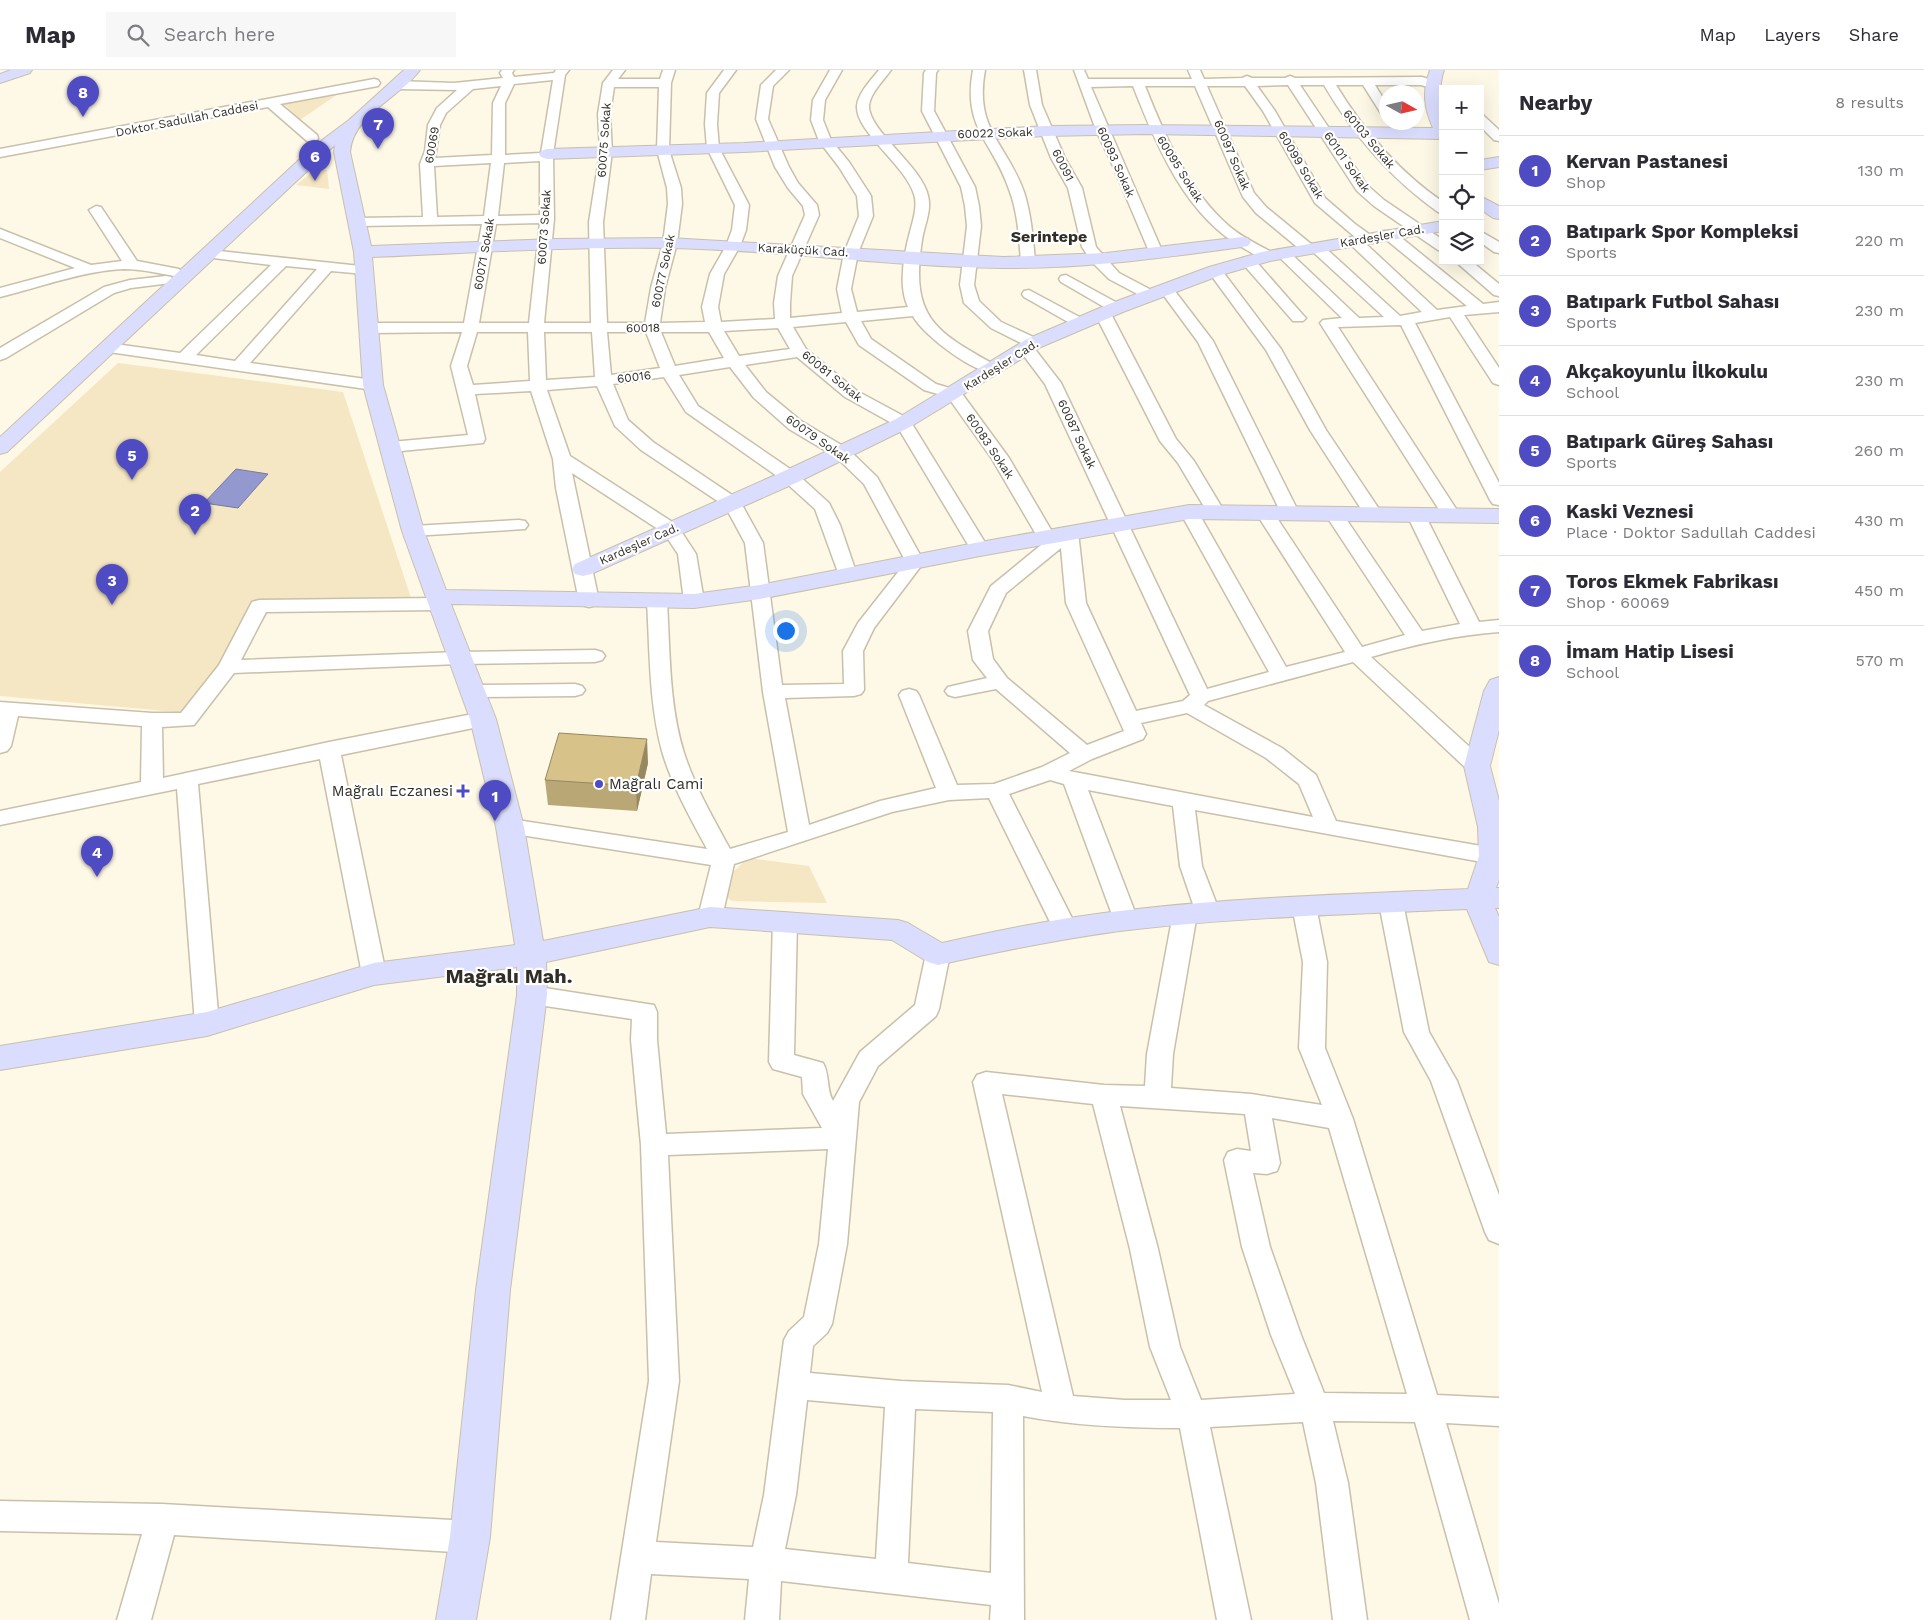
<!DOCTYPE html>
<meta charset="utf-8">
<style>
:root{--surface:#fff;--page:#f7f7f7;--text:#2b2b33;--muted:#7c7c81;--line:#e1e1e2;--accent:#4f4bc2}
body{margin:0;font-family:"Work Sans",sans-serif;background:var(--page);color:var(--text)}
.controls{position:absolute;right:15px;top:15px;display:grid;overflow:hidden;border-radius:0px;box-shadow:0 5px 20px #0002}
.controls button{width:45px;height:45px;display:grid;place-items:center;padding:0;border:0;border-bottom:1px solid var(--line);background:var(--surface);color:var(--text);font:25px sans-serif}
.compass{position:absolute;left:1379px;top:15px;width:45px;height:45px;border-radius:50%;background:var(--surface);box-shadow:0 5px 20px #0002;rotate:98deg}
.you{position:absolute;left:785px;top:560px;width:18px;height:18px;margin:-12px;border:4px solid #fff;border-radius:50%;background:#1a73e8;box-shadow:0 0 0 8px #1a73e833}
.badge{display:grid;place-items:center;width:32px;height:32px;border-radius:50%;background:var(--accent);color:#fff;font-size:16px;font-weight:700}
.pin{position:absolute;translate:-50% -41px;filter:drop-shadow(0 1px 2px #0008)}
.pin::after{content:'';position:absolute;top:26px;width:18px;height:15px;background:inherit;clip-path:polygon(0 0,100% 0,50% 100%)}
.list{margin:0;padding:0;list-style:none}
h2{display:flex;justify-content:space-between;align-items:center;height:65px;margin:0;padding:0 20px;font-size:21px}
h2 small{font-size:16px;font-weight:400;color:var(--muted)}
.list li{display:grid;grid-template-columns:32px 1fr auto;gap:15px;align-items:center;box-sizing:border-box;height:70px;padding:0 20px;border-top:1px solid var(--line)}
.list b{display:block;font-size:19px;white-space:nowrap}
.list p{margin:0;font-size:16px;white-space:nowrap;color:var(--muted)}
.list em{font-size:16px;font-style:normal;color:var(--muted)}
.icon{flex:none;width:28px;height:28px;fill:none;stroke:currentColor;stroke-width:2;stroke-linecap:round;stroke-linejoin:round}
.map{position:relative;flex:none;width:1499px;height:1550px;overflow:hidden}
header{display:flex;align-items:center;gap:30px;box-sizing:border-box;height:70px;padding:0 25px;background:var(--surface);border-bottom:1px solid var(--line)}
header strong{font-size:24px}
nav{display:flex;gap:28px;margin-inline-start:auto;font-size:18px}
.search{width:350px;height:45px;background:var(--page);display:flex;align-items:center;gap:12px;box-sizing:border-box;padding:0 18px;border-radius:0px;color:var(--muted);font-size:19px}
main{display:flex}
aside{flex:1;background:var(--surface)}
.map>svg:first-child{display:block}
.green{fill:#f5e7c3}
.water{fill:#9399ce;stroke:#76799c}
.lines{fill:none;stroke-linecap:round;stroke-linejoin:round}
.street-casing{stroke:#c8c0ab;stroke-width:3}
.secondary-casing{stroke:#c8c0ab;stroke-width:2}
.street{fill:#fff;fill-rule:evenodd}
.secondary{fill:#dbddfe;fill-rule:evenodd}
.wall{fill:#b9a776}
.shaded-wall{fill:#968860}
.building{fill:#d7c289;stroke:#968860}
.poi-dot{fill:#4f4bc2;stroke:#fff;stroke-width:2}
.labels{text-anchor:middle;stroke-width:4.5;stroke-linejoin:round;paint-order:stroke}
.far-street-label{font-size:12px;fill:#312e26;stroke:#fff}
.poi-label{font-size:15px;fill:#312e26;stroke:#fff;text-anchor:start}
.far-district-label{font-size:16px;font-weight:bold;fill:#312e26;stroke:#fff}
.district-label{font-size:20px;font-weight:bold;fill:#312e26;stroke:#fff}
</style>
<header>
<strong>Map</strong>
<div class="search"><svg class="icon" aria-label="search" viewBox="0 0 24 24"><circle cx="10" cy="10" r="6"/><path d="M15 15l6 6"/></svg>Search here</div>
<nav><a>Map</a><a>Layers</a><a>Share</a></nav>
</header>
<main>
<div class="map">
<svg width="1499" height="1550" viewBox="0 0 1499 1550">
<rect width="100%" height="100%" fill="#fef8e6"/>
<!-- green -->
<g class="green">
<polygon points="342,21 300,50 284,34"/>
<polygon points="316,99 327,100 329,119 296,115"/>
<polygon points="118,293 343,322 411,528 278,529 198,644 0,626 0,402"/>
<polygon points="748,788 809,796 827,833 732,831 725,826 731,804"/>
</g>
<!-- water -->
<polygon class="water" points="236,399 268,404 238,438 204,433"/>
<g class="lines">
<!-- street casing -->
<g class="street-casing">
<g id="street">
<path d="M502 0H514L512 3 514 7 554 3 556 0H569L565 5 553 84 554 149 544 253H591L589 152 600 82 598 44 603 13 613 0H625L618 9H660L663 0H675L671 13 669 80 681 118 682 134 677 173 665 218 660 253 705 252 702 237 710 204 726 176 732 160 735 135 707 78 705 54 707 23 724 0H736L719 23 717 54 719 78 749 135 746 160 740 176 724 204 718 237 721 252 775 249 774 233 778 206 805 145 803 136 788 118 775 97 756 49 761 15 776 0H789L773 16 768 49 789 97 798 113 817 135 819 145 792 206 790 233V248L842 243 837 219 844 183 859 146 857 126 839 97 819 71 811 50 813 30 830 0H842L825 30 823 50 831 70 849 92 871 126 873 146 858 183 851 219 857 242 908 237C898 216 904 184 910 162 913 150 918 136 914 124 905 95 855 61 857 36 858 23 872 9 879 0H891C884 10 871 22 869 35 867 60 922 96 928 126 932 140 924 156 922 170 910 248 934 261 997 296L999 299 997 302C977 307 922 264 913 246L861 251 871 269 936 314 960 321 1009 388 1054 465C1062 459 1066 456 1075 458L1078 462 1086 533 1136 641 1183 631 1190 625 1045 314 1018 278 1023 274 991 258 964 233 960 215 967 156 965 136 961 117 922 41 924 3 926 0H938L936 3 934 41 975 117 979 136 981 156 974 215 979 231 1001 252 1040 270 1042 273 1040 276 1034 278 1061 313 1207 619 1269 602 1180 442 1183 438 1189 437 1195 438 1198 442 1286 597 1345 582 1256 443 1259 439 1265 438 1271 439 1362 577 1405 565 1325 444 1328 440 1334 439 1340 440 1422 561 1460 554 1407 445 1410 441 1416 440 1422 441 1425 445 1479 552 1499 550V562C1455 565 1413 575 1371 587L1485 691 1488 696 1485 701 1477 703 1469 701 1353 592 1208 631 1204 635 1282 678 1316 705 1336 751 1493 778 1499 780V792L1493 794 1195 740 1202 796 1220 843 1216 849 1208 851 1200 849 1196 843 1180 796 1173 736 1088 720 1138 850 1134 856 1126 858 1118 856 1114 850 1064 714 1050 710 1009 724 1078 860 1074 866 1066 868 1058 866 1054 860 989 728 949 730 892 742 734 794 722 847 718 853 710 855 702 853 698 847 711 795 502 762 499 757 502 752 510 749 707 779C690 747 672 716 662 681 649 633 650 582 647 532L650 528 657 526 664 528 667 532C670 582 669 635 684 683 695 717 713 748 730 779L788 762 763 622 745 473 725 436 641 380 615 356 597 316 547 320 570 386 677 455 696 484 704 531 701 535 694 537 687 535 684 531 678 484 664 463 572 403 599 531 596 535 589 537 582 535 579 531 556 418 553 389 531 321 475 324 485 369 483 373 391 382 385 381 382 377 385 373 391 372 468 365 451 296 462 262 370 263 365 261 362 258 365 255 370 253H464L482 154 358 156 351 152 358 148 423 147 420 94 425 81 428 55 437 38 457 20 397 19 391 15 397 11 454 13 503 8 500 3ZM553 10 541 83 505 85V33L514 14ZM501 16 493 33 492 85 435 88 440 55 446 43 473 19ZM614 17H659L657 80 667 118 668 134 663 173 651 218 645 253H607L603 152 612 82 610 44ZM540 91V145L498 146 504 93ZM491 93 484 146 437 147 434 96ZM540 153 529 253H479L496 154ZM846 252 859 275 924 320 948 327 992 389 1037 466 1040 470 1046 471 991 516 968 561 973 590 987 608 948 617 945 621 948 625 955 627 996 619 1070 683 1042 697 994 714 957 715 919 625 916 621 909 619 902 621 899 625 936 718 880 731 809 755 785 628 854 626 861 624 864 620 863 581 874 558 924 492 877 407 848 379 801 351 766 322 745 295 797 287 845 327 897 356 973 483 980 485 987 483 989 479 909 349 857 321 806 279 793 257ZM778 258 790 279 739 286 724 261ZM477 262H528L530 311 473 315 467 296ZM544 262H592L595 307 546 310ZM607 262H646L660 298 611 305ZM661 262H709L724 288 675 296ZM730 297 754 328 789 359 836 387 864 414 906 492 858 553 843 581 844 614 782 615 763 473 741 433 738 429 653 372 628 350 613 314 664 307 686 342 784 411 815 439 839 505 841 509 848 511 855 509 857 505 840 455 829 433 796 403 698 336 679 305ZM1061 478 1066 533 1124 661 1087 675 1007 608 993 589 988 561 1006 523ZM1187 643 1266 688 1299 714 1313 747 1069 701 1092 689 1143 669 1146 664 1141 653Z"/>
<path d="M973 0H985C974 60 1006 72 1024 122 1031 144 1033 168 1035 191L1033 194H1023L1021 191C1019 168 1018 144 1010 122 994 72 962 60 973 0Z"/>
<polygon points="1024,0 1036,0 1042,35 1065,88 1082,118 1096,177 1119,203 1155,222 1157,225 1155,228 1145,228 1109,209 1092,192 1082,177 1068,118 1051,88 1030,35"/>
<path d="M1074 0H1084L1088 9H1192L1188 0H1200L1204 9 1242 8 1247 6 1252 8H1285L1290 6 1295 8 1422 7 1435 11 1437 14 1435 17 1431 18 1421 15H1375L1386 33V46L1382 45 1363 15H1336C1364 61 1398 101 1443 132V143L1438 142C1390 108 1354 66 1324 15H1300L1367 115 1384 130 1443 170V181L1438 180 1374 136 1357 121 1288 15 1257 16 1275 41 1325 128 1355 154 1373 167 1375 170 1373 173 1366 174 1437 240 1467 236 1383 167 1381 164 1383 161H1393L1483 234 1499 232V242L1464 245 1499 298V315L1493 313 1450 247 1415 253 1499 413V435L1493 434 1490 430 1401 255 1338 257 1460 445 1457 449 1451 450 1445 449 1320 253 1323 250 1342 248 1275 183 1277 180H1287L1359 248 1384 247 1312 181H1302L1256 143 1243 127 1195 16H1145C1165 66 1188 121 1230 157 1243 168 1259 175 1273 183L1275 186 1273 189C1263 192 1254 184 1245 179 1186 147 1157 77 1133 16L1091 17 1163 183 1161 186H1151L1113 96 1096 60ZM1207 16H1245L1263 41 1315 133 1355 167 1348 171 1350 174 1422 242 1400 246 1321 174H1311L1266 137 1254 123Z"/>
<polygon points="374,9 378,10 380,13 378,16 280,34 317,65 318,68 317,71 307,71 268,37 0,87 0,79"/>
<polygon points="1480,45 1484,46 1499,60 1499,71 1494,70 1480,56"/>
<path d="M96 136 101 137 137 191 179 199 181 202 179 205 174 206C158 203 141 199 124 199 82 201 41 217 0 227V218L75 198 0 168V159L91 195 122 191 89 140Z"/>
<polygon points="1480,161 1499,172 1499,183 1494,182 1480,172"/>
<path d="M210 180 370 197 372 200 370 203 365 204 331 201 250 293 373 310 379 312 381 315 379 318 373 320 102 281 100 278 102 275 108 273 180 283 271 195 205 187 203 184 205 181ZM286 196 317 199 235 291 196 285Z"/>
<polygon points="1248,187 1253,188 1303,245 1306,248 1303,251 1293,251 1243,194 1241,191 1243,188"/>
<polygon points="1455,191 1471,191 1499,214 1499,226 1494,225"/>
<polygon points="1215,197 1220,198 1281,279 1326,360 1383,445 1380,449 1374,450 1368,449 1365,445 1310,360 1266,280 1208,201 1210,198"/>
<polygon points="1066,205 1121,235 1124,238 1121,241 1111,241 1061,212 1059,209 1061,206"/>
<polygon points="166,206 171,207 173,210 171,213 131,218 114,223 6,288 0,290 0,278 104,217 130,210"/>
<polygon points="1166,215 1171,216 1213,271 1299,443 1296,447 1290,448 1284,447 1281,443 1198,272 1159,219 1161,216"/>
<polygon points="1029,220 1085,250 1088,253 1085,256 1075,256 1024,227 1022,224 1024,221"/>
<polygon points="1103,239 1108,241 1111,244 1176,369 1194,391 1224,441 1221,445 1215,446 1209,445 1178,393 1160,371 1095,244 1098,241"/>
<polygon points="519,450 525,451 528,455 525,459 413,466 407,465 404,461 407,457 413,456"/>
<polygon points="438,528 445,530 448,534 445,538 438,540 266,542 241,590 459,582 595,580 602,582 605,586 602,590 595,592 459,594 234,603 194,655 162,657 163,708 329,672 483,642 490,644 493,649 490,654 483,656 341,685 386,904 383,910 374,913 365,910 362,904 320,689 198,714 219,954 216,961 207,963 198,961 195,954 177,719 0,755 0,741 141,712 142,656 18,646 11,676 7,681 0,683 0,632 152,643 181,643 219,595 252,532 259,530"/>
<polygon points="575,614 582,616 585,620 582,624 575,626 474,627 467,625 464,621 467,617 474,615"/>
<polygon points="1391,825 1399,827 1403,833 1429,962 1457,1011 1499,1125 1499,1174 1489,1170 1485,1162 1431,1011 1404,962 1379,833 1383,827"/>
<path d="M1304 828 1312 830 1316 836 1327 892 1325 978 1353 1049 1437 1325 1499 1328V1356L1446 1353 1499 1534V1550H1470L1415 1352 1333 1351 1348 1413 1367 1550H1333L1316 1413 1303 1352 1210 1357 1251 1550H1217L1180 1358C1127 1358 1075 1356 1023 1346L1024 1550H990L991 1535 781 1511 779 1550H745L749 1509 651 1504 645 1550H611L649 1311 641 1075 631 970 632 949 532 934 523 931 520 925 523 919 532 916 654 935 657 942V970L666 1064 822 1058 803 1024 802 1007 773 999 769 992 773 851 777 845 785 843 793 845 797 851 794 985 823 993C830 1005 826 1019 833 1031L860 982 915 935 926 884 930 878 938 875 946 878 950 884 939 939 936 946 878 996 859 1032 847 1174 832 1254 827 1263 813 1276 810 1303 901 1311 1008 1315 1042 1322 973 1012 977 1005 986 1002 1104 1015 1145 1016 1147 984 1173 844 1177 838 1185 836 1193 838 1197 844 1173 984 1171 1018 1251 1024 1322 1035 1299 978 1303 892 1292 836 1296 830ZM1002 1024 1093 1034 1130 1179 1150 1277 1171 1330H1125L1073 1326ZM1120 1036 1245 1044 1251 1081 1237 1079 1228 1082 1224 1090 1242 1177 1271 1265 1295 1324 1201 1330 1180 1277 1158 1179ZM1272 1048 1329 1058 1407 1324 1324 1323 1301 1265 1270 1177 1253 1103 1267 1104 1277 1101 1280 1093ZM828 1079 819 1174 804 1247 789 1261 784 1270 764 1425 753 1477 656 1472 679 1311 668 1085ZM807 1330 885 1337 876 1489 785 1479 796 1425ZM915 1339 993 1342 991 1503 908 1493Z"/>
<polygon points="0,1431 162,1434 470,1451 481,1456 486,1467 481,1478 470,1483 174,1465 151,1550 117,1550 142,1464 0,1461"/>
</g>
</g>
<!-- secondary casing -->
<g class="secondary-casing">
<g id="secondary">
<polygon points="11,0 32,0 30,3 0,13 0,4"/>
<path d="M404 0H420C400 28 353 44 350 82L371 176 554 169 669 168 1003 187 1106 183 1242 167 1248 168 1251 172 1248 176 1242 177C1163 188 1082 199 1002 198 891 197 781 180 670 178 571 176 471 183 372 187L383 315 424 461 446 520 694 524 760 515 980 472 1189 435 1499 439V453L1189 449 980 486 760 529 694 538 451 534 496 649 524 757 543 871 710 837 898 850 908 853 942 873C1003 859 1065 847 1128 840 1241 827 1354 824 1468 819L1479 786 1478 757 1464 696 1484 621 1490 610 1499 607V660L1490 696 1499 731V810L1496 818H1499V838H1495L1499 847V895L1489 892 1467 839C1354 844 1240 847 1128 860 1064 868 1001 881 938 895L928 892 892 870 710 857 546 892 547 925 510 1220 490 1467 476 1550H436L450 1467 476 1220 517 925V897L374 915 207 966 0 1000V976L207 942 374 893 515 875 496 757 470 649 402 461 363 315 354 182 334 82 335 75 7 382 0 384V367L314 76 349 50Z"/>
<path d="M1430 0H1444C1436 23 1443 44 1443 69L1146 64 1046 66 744 82 547 89 541 87 539 84 541 81 547 79 744 73 1046 56 1146 55 1433 58C1424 38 1422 21 1430 0Z"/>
<polygon points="1499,87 1499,97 1480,100 1480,90"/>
<polygon points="1480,126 1499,136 1499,149 1493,148 1480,139"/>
<polygon points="1443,151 1443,161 1270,191 1221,205 1123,242 1041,277 910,357 798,412 591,504 583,506 575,504 572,499 575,494 782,402 896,349 1027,269 1109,234 1209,197 1262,182"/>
</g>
</g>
<!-- street -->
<use href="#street" class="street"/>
<!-- secondary -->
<use href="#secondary" class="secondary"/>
</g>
<!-- wall -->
<polygon class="wall" points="648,693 637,741 548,735 545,710"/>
<!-- shaded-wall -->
<polygon class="shaded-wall" points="647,669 648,693 637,741 636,716"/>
<!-- building -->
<polygon class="building" points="559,663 647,669 636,716 545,710"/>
<!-- markers -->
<g class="poi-dot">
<circle cx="599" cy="714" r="5"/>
<path d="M460.5 713.5h5v5h5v5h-5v5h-5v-5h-5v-5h5z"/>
</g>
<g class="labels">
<!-- far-street labels -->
<g class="far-street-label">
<text transform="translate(187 49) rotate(-11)" y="4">Doktor Sadullah Caddesi</text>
<text transform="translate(995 63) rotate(-2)" y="4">60022 Sokak</text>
<text transform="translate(1369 69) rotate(50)" y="4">60103 Sokak</text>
<text transform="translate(604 70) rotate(-86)" y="4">60075 Sokak</text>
<text transform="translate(432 75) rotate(-80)" y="4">60069</text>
<text transform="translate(1232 85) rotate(67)" y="4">60097 Sokak</text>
<text transform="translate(1116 92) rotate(66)" y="4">60093 Sokak</text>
<text transform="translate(1347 92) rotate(55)" y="4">60101 Sokak</text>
<text transform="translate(1063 95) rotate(63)" y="4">60091</text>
<text transform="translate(1301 95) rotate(59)" y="4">60099 Sokak</text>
<text transform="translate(1180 99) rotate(58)" y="4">60095 Sokak</text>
<text transform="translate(544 157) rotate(-86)" y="4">60073 Sokak</text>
<text transform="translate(1382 166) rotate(-10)" y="4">Kardeşler Cad.</text>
<text transform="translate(803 180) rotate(3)" y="4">Karaküçük Cad.</text>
<text transform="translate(484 184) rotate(-80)" y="4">60071 Sokak</text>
<text transform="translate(663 201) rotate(-78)" y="4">60077 Sokak</text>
<text transform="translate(643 258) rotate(-1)" y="4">60018</text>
<text transform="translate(1001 295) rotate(-32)" y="4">Kardeşler Cad.</text>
<text transform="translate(832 306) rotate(39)" y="4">60081 Sokak</text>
<text transform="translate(634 307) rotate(-7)" y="4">60016</text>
<text transform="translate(1077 364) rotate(65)" y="4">60087 Sokak</text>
<text transform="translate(818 369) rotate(35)" y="4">60079 Sokak</text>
<text transform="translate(990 376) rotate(56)" y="4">60083 Sokak</text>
<text transform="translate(639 474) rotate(-24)" y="4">Kardeşler Cad.</text>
</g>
<!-- poi labels -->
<g class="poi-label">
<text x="609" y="719">Mağralı Cami</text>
<text x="453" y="726" text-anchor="end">Mağralı Eczanesi</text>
</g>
<!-- far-district labels -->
<g class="far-district-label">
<text x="1049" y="172">Serintepe</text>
</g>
<!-- district labels -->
<g class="district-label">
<text x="509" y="913">Mağralı Mah.</text>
</g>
</g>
</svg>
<div class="controls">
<button>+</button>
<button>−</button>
<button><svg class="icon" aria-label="locate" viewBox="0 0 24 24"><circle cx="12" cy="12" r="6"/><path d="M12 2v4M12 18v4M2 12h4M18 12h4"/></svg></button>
<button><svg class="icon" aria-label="layers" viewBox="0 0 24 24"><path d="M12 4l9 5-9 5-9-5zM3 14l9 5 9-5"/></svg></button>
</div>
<svg class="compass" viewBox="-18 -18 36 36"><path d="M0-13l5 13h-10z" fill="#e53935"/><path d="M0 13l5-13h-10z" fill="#7c7c81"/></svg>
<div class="you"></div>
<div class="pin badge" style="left:495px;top:751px">1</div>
<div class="pin badge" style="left:195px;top:465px">2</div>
<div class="pin badge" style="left:112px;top:535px">3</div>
<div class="pin badge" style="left:97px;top:807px">4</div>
<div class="pin badge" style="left:132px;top:410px">5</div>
<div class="pin badge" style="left:315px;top:111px">6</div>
<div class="pin badge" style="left:378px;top:79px">7</div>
<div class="pin badge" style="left:83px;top:47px">8</div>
</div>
<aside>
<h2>Nearby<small>8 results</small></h2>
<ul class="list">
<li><span class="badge">1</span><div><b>Kervan Pastanesi</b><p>Shop</p></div><em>130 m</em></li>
<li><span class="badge">2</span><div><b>Batıpark Spor Kompleksi</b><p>Sports</p></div><em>220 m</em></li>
<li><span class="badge">3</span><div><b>Batıpark Futbol Sahası</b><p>Sports</p></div><em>230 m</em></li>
<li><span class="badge">4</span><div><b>Akçakoyunlu İlkokulu</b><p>School</p></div><em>230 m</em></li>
<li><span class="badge">5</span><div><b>Batıpark Güreş Sahası</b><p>Sports</p></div><em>260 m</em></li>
<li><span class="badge">6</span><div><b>Kaski Veznesi</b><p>Place · Doktor Sadullah Caddesi</p></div><em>430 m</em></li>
<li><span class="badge">7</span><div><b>Toros Ekmek Fabrikası</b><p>Shop · 60069</p></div><em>450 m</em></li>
<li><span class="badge">8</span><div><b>İmam Hatip Lisesi</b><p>School</p></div><em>570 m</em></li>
</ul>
</aside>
</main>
